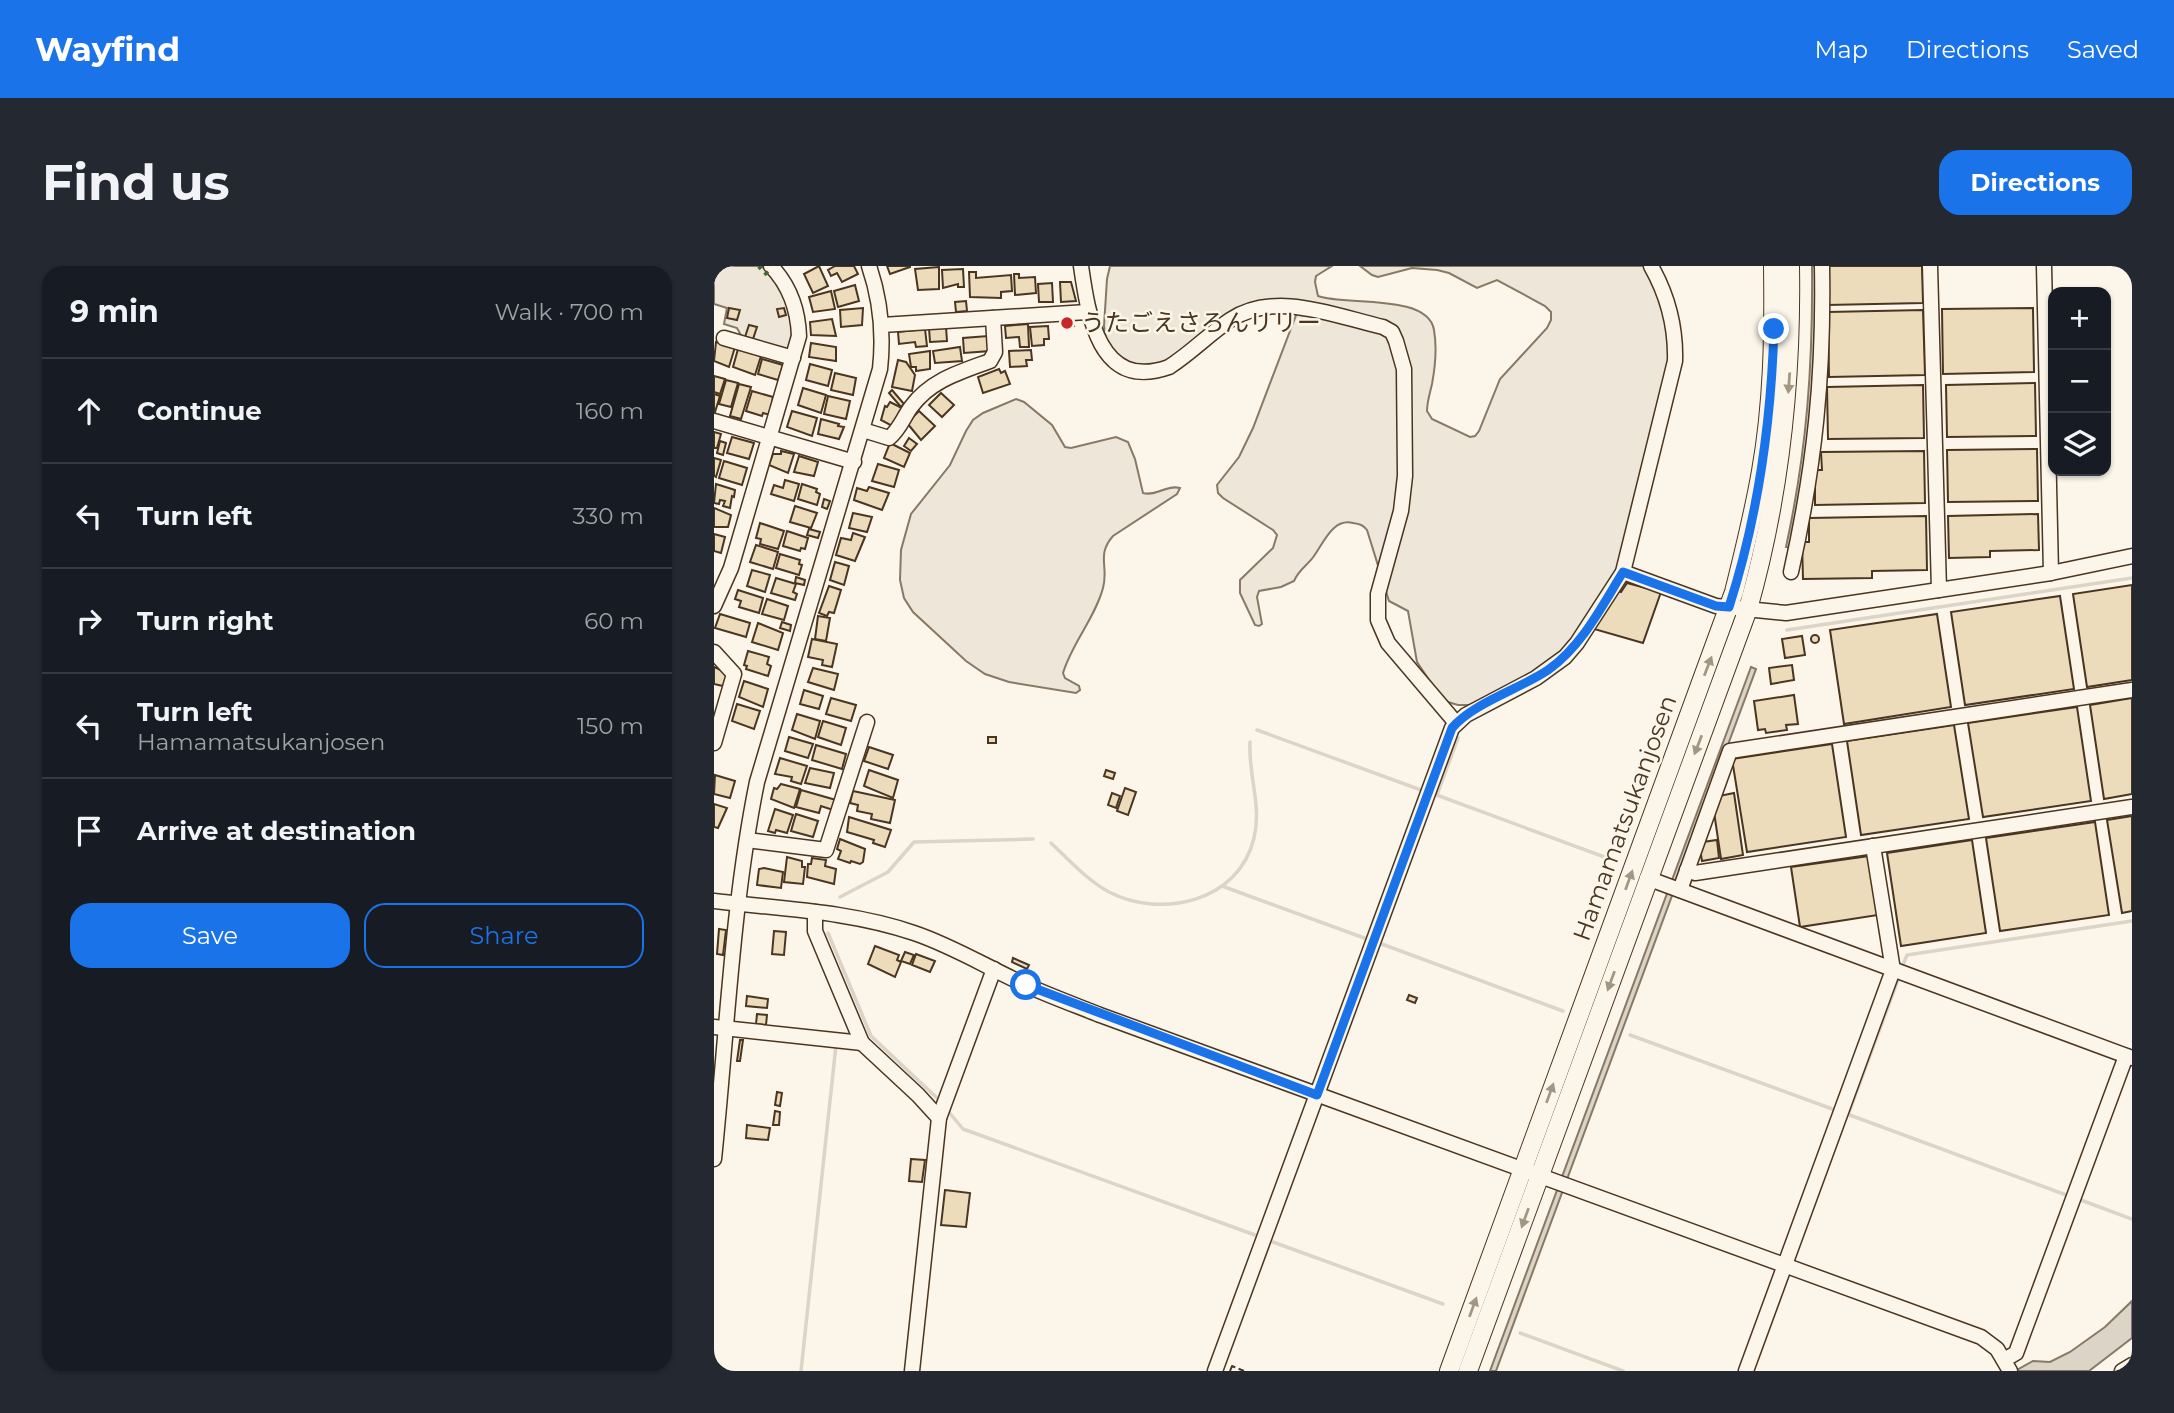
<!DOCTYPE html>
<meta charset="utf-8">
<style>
:root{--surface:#171b24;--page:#242831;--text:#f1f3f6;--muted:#9ea1a6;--line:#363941;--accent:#1a73e8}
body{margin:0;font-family:Montserrat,"Noto Sans JP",sans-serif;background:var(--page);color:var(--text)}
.controls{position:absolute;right:21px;top:21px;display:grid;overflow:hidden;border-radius:14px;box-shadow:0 2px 5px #0004}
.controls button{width:63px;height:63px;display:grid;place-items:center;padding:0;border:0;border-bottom:2px solid var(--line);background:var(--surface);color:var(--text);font:35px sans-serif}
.stop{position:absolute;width:21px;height:21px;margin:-16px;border:5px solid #1a73e8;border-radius:50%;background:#fff}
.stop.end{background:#1a73e8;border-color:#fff;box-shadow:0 2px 7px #0008}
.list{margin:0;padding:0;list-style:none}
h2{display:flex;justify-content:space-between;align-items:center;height:91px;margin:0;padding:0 28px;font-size:30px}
h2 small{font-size:23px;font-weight:400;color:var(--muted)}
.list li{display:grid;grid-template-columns:46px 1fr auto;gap:21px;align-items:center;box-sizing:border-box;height:105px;padding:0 28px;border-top:2px solid var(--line)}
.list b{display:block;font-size:26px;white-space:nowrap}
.list p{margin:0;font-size:23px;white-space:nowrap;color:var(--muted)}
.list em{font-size:23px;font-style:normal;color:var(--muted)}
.actions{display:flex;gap:14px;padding:21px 28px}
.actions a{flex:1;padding:16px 0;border:2px solid var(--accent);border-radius:21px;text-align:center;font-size:24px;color:var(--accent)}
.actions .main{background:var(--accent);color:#fff}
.icon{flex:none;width:38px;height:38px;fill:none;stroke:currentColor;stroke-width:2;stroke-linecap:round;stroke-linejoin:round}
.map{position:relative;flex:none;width:1418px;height:1105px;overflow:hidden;border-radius:21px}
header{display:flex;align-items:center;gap:42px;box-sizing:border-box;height:98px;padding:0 35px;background:var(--accent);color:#fff}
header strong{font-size:33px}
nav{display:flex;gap:38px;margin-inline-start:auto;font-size:24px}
.intro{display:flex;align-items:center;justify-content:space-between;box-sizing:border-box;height:168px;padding:0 42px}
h1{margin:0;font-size:49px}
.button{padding:18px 32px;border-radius:21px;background:var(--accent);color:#fff;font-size:24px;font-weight:700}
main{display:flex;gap:42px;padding:0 42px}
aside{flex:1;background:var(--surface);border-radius:21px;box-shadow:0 2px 5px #0004}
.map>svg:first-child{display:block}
.green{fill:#ede6d9;stroke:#887966;stroke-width:2}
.water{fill:#dcd4c6;stroke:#887966;stroke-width:2}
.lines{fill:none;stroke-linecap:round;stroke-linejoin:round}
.stream{stroke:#dcd4c6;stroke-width:3.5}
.building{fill:#ecdcbc;stroke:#4a3520;stroke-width:2}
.minor-casing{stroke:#4a3520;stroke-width:17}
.major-casing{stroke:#4a3520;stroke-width:20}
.minor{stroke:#fbf6e9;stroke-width:14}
.major{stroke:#fbf6e9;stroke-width:18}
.hedge{stroke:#436837;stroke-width:5;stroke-dasharray:3.5 5;stroke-linecap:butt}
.fence{stroke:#4a3520;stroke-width:2;stroke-dasharray:9 3.5;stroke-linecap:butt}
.oneway{fill:#a29684}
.route{stroke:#1a73e8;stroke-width:9}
.poi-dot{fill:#c62828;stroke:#fbf6e9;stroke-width:2.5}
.labels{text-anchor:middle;stroke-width:5;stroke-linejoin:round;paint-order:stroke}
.poi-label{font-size:24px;fill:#4a3520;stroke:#fbf6e9;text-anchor:start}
.street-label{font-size:24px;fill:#4a3520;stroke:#fbf6e9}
</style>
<header>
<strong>Wayfind</strong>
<nav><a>Map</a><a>Directions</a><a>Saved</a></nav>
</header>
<div class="intro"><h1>Find us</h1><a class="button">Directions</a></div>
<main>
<aside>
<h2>9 min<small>Walk · 700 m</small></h2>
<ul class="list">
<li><svg class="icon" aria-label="ahead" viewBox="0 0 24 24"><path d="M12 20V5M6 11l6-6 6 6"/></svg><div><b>Continue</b></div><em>160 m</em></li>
<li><svg class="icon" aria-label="left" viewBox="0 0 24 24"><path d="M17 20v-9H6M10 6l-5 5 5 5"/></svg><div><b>Turn left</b></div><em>330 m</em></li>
<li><svg class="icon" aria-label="right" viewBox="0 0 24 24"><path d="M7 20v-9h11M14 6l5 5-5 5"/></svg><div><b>Turn right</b></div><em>60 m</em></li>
<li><svg class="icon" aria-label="left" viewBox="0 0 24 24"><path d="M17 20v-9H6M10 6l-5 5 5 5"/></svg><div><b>Turn left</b><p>Hamamatsukanjosen</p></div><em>150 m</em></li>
<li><svg class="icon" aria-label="arrive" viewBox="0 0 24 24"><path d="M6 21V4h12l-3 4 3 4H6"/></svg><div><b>Arrive at destination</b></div></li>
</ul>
<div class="actions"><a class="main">Save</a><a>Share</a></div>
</aside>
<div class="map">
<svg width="1418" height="1105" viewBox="0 0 1418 1105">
<rect width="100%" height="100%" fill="#fbf6e9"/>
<!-- green -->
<g class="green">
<path d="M0 0H48C73 25 84 52 75 86L29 73 23 62 10 58 13 42 0 38Z"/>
<path d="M396 0H618L602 10 601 16 604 30C630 40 714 27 720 64 723 81 721 102 718 118 716 127 713 136 713 145L718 153 756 171 761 170 765 165 786 113 833 62 837 54V46L831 40 783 14 763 22 735 7 723 4 698 2 664 11 658 9 646 0H931L938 13 952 53 955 95 903 304 859 374 834 398 772 433 756 439H744L734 436 726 430 703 396 694 345 675 335 653 264C649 259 646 258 639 257 619 252 610 276 600 290 593 300 585 303 580 315L567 321 545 325 543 331 548 358 545 360 541 359 526 327V314L559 282 563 269 559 264 509 232 504 227 503 219 525 191 539 162 584 44 557 36 454 97 421 100 400 87 392 74 390 60 393 13Z"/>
<path d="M302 133 310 136 338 159 351 181 357 182 402 171 414 176 421 193 429 227C442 231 453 218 466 222L463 228 399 270C382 289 395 301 389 322 381 352 358 377 349 407L351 412 365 420 366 424 362 427 295 416 271 408 252 395 199 346 190 332 186 314 187 284 197 248 236 199 252 165 259 154 269 147Z"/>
</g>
<!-- water -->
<g class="water">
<path d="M1098 0H1104L1102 123 1077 282 1072 281C1093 184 1099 99 1098 0Z"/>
<polygon points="1037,401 1042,403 782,1105 776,1105"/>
<polygon points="1418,1035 1418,1072 1375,1105 1301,1105 1319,1095 1336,1096 1356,1086 1391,1061"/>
</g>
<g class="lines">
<!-- stream -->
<g class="stream">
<polyline points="1073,364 1418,312"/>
<polyline points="543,464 707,524"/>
<polyline points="720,528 904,596"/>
<polyline points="723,529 744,472"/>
<path d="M337 577C355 594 373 614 395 626 447 653 525 636 540 572 548 539 534 509 536 476"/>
<polyline points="508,620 653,673"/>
<polyline points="126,631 174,606 200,576 319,573"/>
<polyline points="114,667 157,770 223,832"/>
<polyline points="665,677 849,745"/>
<polyline points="1189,699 1193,689 1418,655"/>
<polyline points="916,769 1121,844"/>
<polyline points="234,845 249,863 541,969"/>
<polyline points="1133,848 1355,930"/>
<polyline points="1134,849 1184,714"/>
<polyline points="1364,933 1418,953"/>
<polyline points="559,976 729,1038"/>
<polyline points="806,1067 909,1105"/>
<polyline points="87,1105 122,779"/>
</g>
</g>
<!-- building -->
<g class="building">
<polygon points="105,0 114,20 99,27 90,8"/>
<polygon points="121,0 140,0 144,8 128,16 123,7 117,10 114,4"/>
<polygon points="173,0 196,0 196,1 176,8"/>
<polygon points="1113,0 1208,0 1209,37 1113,39"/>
<polygon points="225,1 225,23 204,24 201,3"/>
<polygon points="249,3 250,21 244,21 244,18 229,22 228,4"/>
<polygon points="255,6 262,6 262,12 297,9 298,25 287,26 287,32 256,31"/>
<polygon points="300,8 305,8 305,12 321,11 322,27 301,29"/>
<polygon points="346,16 357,16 362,35 347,36"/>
<polygon points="338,17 339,36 325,36 324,18"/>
<polygon points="141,19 145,35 124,41 120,25"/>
<polygon points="117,25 121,43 99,46 95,31"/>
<polygon points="252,35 253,45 242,46 241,36"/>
<polygon points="15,42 26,44 23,54 13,52"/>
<polygon points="70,42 72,49 65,51 63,43"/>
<polygon points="149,42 148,59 127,61 126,44"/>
<polygon points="1319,42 1320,106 1229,108 1228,43"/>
<polygon points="1209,44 1211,109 1115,111 1114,46"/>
<polygon points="118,53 122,70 97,69 96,56"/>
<polygon points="347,53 359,53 360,60 348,61"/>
<polygon points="314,58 315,81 306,81 305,71 292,72 291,60"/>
<polygon points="35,59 43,61 39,73 31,71"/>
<polygon points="334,60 335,73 330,73 330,79 318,80 316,61"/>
<polygon points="232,61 233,75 216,76 215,62"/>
<polygon points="211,63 213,80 202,81 201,76 185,78 184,66"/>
<polygon points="274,70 276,85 250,87 249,72"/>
<polygon points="2,76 21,81 15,101 0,95"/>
<polygon points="97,77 122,81 122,95 95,91"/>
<polygon points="246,81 248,95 221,97 219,85"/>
<polygon points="24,83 47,90 41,109 19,101"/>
<polygon points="317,84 318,94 312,94 313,100 296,101 295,85"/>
<polygon points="216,85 216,103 202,105 202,101 197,101 195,88"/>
<polygon points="48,93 69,99 64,114 44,108"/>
<polygon points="184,94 192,96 201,109 198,125 178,121"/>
<polygon points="96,98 118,104 114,120 92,114"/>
<polygon points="285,103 287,107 291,105 296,118 269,127 264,111"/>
<polygon points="121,107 142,112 139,129 117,124"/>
<polygon points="0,110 11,113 6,128 0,126"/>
<polygon points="12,114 24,117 17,141 5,138"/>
<polygon points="1321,117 1322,170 1233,171 1232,119"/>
<polygon points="25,118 37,121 27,153 16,150"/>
<polygon points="1209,119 1210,172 1114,173 1113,121"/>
<polygon points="89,122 112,129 107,147 84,139"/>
<polygon points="178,124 190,138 187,141 175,127"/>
<polygon points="38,125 59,131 56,149 49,147 48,150 32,145"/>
<polygon points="227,127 240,139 228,151 215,139"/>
<polygon points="0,128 6,130 1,146 0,145"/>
<polygon points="114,130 136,135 132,153 110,148"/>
<polygon points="176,136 190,143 180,161 167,154 171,140 173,141"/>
<polygon points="78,145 103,152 98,170 73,161"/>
<polygon points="205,145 221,160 207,174 193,157"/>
<polygon points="107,153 125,158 124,160 130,161 125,173 104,168"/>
<polygon points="0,166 7,168 3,182 0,182"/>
<polygon points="18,171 40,177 35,193 13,187"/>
<polygon points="195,172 203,178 197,185 190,180"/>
<polygon points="6,175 12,177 9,189 3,187"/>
<polygon points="176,177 196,187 190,201 170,192"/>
<polygon points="1323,183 1324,235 1234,236 1233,184"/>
<polygon points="67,185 80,188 74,207 55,199 59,188 67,188"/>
<polygon points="1210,185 1211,237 1101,239 1101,204 1108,204 1107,186"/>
<polygon points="85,190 104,196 100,210 80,206"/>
<polygon points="0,192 7,194 2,211 0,210"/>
<polygon points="10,195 33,202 28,219 5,212"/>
<polygon points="164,198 185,204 180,221 158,215"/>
<polygon points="71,214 85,218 80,235 57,228 60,219 69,222"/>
<polygon points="2,218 21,224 20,231 18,230 16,242 9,240 11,235 6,234 5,238 0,237"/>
<polygon points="88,218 103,223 102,226 106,228 103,239 84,233"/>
<polygon points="155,221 175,227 168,244 140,234 143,222 153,225"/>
<polygon points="110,233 116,235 113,243 108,241"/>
<polygon points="81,240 103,247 97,262 76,256"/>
<polygon points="0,242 17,249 14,261 0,261"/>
<polygon points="139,247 158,251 153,266 135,262"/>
<polygon points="1324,248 1325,284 1276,285 1276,291 1235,292 1234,250"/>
<polygon points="1212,250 1213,304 1158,305 1158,312 1089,313 1088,276 1095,276 1095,252"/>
<polygon points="46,257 70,265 64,283 46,278 47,273 42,272"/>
<polygon points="95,263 106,266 104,272 93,269"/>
<polygon points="73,265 94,272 91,283 87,282 86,285 69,280"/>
<polygon points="139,267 151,271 141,295 122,289 127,272 137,274"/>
<polygon points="0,268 11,271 7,287 0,285"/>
<polygon points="42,279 64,286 59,303 36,296"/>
<polygon points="66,288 86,294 85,298 88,299 85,309 62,302"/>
<polygon points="121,296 135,300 130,319 116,314"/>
<polygon points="38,304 56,309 51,326 33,320"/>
<polygon points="82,311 91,314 90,319 81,317"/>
<polygon points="62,312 82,318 79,326 83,328 81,334 57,327"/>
<polygon points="913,317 947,326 929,377 880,363 904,325 907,326"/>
<polygon points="1418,319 1418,414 1373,421 1359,328"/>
<polygon points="115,320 127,324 120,347 115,346 113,350 105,347"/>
<polygon points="24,324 49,332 45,347 25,341 27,335 21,333"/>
<polygon points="1346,330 1360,423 1251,439 1237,346"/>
<polygon points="53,333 74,340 70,354 48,348"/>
<polygon points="6,348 36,357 32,371 1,362"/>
<polygon points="1223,348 1237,441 1130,458 1116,364"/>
<polygon points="104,350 116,352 112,375 101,373"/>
<polygon points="68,356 77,359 76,365 66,362"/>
<polygon points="44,357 69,367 64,384 38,376"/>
<circle cx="1101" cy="373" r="4"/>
<polygon points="1088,370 1091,389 1071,392 1068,373"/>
<polygon points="98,373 123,378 118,401 108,399 109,394 94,391"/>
<polygon points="34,385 55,391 53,398 57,400 54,410 32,403 33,400 30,399"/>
<polygon points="1078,399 1080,414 1057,418 1055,402"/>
<polygon points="0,401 13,407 9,420 0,418"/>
<polygon points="99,402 124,408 120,424 94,416"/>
<polygon points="30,415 54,423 49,441 25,431"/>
<polygon points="90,424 109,430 105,443 86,438"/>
<polygon points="1080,429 1084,458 1072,459 1073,464 1052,467 1051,463 1044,464 1040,435"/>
<polygon points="117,432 142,439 137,455 112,448"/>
<polygon points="1418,432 1418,528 1390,533 1376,439"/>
<polygon points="23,438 46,445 40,463 18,455"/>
<polygon points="1363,441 1377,535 1269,551 1254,457"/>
<polygon points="83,448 106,455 101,473 78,464"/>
<polygon points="109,455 132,462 127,479 104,471"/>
<polygon points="1240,459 1255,553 1147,569 1133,475"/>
<polygon points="75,471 99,478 94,492 71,485"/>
<rect x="274" y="471" width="8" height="6"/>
<polygon points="1118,478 1132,571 1033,586 1018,493"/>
<polygon points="102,479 132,488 128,503 98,494"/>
<polygon points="155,481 179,489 174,503 150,495"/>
<polygon points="66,492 93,500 87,518 77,515 78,511 61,508"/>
<polygon points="96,502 120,507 116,522 91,517"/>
<polygon points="155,504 184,514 179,532 150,520"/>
<polygon points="392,504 401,507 399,513 390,510"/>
<polygon points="1,509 21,515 16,532 0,528"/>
<polygon points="67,518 86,523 80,542 57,533 60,522 63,523"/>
<polygon points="411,522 422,526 414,549 403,545"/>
<polygon points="87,524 122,534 119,544 107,540 105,547 82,541"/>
<polygon points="139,525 181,534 176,557 157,553 158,548 143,545 144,539 136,537"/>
<polygon points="398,527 406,530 402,542 394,539"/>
<polygon points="1020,527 1029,589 1007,593 1000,546 1005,530"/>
<polygon points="0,538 13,542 4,562 0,561"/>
<polygon points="61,543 79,549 73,567 62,564 61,567 54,565"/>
<polygon points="82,548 104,555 99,571 77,565"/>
<polygon points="1418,550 1418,645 1408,647 1393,554"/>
<polygon points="135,551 177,564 171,581 159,577 160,574 133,566"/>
<polygon points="1381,556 1395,649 1286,665 1272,572"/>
<polygon points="126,573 151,583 149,596 146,598 137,595 136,597 124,593 127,585 123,583"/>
<polygon points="1003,574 1005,592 988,595 986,583 989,576"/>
<polygon points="1258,574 1272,667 1187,680 1173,587"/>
<polygon points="1155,590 1164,649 1086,661 1077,601"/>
<polygon points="73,591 88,595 88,601 91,601 89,618 70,616"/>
<polygon points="98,592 112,594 111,600 122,603 120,618 93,611 94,598 97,598"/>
<polygon points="50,602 69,606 67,622 43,619 45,603"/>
<polygon points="5,663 12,664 9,689 3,688"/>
<polygon points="60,665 72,666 70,689 58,688"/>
<polygon points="161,680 185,689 183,694 187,696 181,711 154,698"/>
<polygon points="191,686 200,689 196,698 187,695"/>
<polygon points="202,688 221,695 216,706 198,699"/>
<polygon points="299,692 315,699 313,703 298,696"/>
<polygon points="695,729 703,732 701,737 693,734"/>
<polygon points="33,730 54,733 53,742 32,740"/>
<polygon points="43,748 53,749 52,759 42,758"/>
<polygon points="26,774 29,774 26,795 23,795"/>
<polygon points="63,826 68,827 66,840 61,839"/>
<polygon points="61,845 66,846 65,859 59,859"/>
<polygon points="33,859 56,862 54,874 32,872"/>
<polygon points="197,893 211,894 208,916 195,915"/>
<polygon points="231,924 256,927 252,961 227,959"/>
</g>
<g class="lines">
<!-- minor casing -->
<g class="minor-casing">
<g id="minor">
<path d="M367 0C374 49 385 126 455 101 477 87 495 68 516 54 561 24 621 50 669 61L678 66 682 75 690 103 691 210 687 245 664 328V354L674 377 742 457"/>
<polyline points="1216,0 1225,324"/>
<polyline points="1330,0 1337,307"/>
<polyline points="168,59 373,46"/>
<polyline points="10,72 79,92"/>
<polyline points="0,155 140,196"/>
<path d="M149 164 175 172C186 163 189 152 197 141 217 114 246 106 276 95L281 86 279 52"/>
<polyline points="909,306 1002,340 1072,347 1337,307 1418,290"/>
<path d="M1077 306C1101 199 1110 109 1108 0"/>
<path d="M0 340 17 302 85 70C84 43 76 20 57 0"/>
<polyline points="0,386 20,408 0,477"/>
<polyline points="33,574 112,584 153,456"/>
<polyline points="973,604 981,607 1418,541"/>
<polyline points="933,612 1418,792"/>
<polyline points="966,624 1016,485 1418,424"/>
<path d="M0 635C67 643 136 645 200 667 239 680 274 702 312 719 336 730 361 739 386 749L1267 1071 1283 1083 1296 1105"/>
<polyline points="101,646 101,665 148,777 204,829 225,852"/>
<polyline points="0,761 148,777"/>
<path d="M0 893C13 768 18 639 43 516L166 103C170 67 167 35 155 0"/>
<polyline points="1290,1094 1302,1087 1412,790"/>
<polyline points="198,1105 225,852 280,703"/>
<path d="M501 1105 738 462 752 449 822 412 851 391 863 377 909 306 961 95C962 61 954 30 937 0"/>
<polyline points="1032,1105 1179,704 1159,580"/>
<polyline points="1408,1105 1418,1099"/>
</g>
</g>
<!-- major casing -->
<g class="major-casing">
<g id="major">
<path d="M735 1105 1020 326C1030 286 1040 246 1047 205 1059 137 1060 69 1059 0"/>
<path d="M754 1105 1034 343C1066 230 1078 117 1076 0"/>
</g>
</g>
<!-- minor -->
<use href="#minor" class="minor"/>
<!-- major -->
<use href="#major" class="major"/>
<!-- hedge -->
<polyline class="hedge" points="45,0 57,12"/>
<!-- fence -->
<polyline class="fence" points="516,1105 518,1100 530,1105"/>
</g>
<!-- one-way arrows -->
<defs><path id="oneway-solid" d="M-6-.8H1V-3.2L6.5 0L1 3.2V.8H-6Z" transform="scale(1.75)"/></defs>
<g class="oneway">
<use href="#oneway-solid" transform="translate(1075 117) rotate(94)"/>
<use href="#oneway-solid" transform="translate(994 400) rotate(-69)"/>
<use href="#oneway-solid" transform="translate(984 479) rotate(111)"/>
<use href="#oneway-solid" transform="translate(915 614) rotate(-70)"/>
<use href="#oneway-solid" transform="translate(897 715) rotate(110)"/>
<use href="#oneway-solid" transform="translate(836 827) rotate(-70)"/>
<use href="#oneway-solid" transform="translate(811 952) rotate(110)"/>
<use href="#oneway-solid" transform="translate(759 1041) rotate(-70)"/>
</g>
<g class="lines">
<!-- route -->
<path class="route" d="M312 719 603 829 738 462C759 437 806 423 834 404 868 380 888 340 909 306L1002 340 1015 341C1044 251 1057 157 1060 63"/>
</g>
<!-- markers -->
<circle class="poi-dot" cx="353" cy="57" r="7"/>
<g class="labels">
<!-- poi labels -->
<g class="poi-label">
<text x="367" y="65">うたごえさろんリリー</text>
</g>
<!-- street labels -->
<g class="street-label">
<text transform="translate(911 552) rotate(-70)" y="8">Hamamatsukanjosen</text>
</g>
</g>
</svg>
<div class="controls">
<button>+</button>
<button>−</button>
<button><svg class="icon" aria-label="layers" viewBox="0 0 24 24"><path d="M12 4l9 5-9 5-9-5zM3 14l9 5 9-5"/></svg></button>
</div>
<div class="stop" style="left:312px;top:719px"></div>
<div class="stop end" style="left:1060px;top:63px"></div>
</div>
</main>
